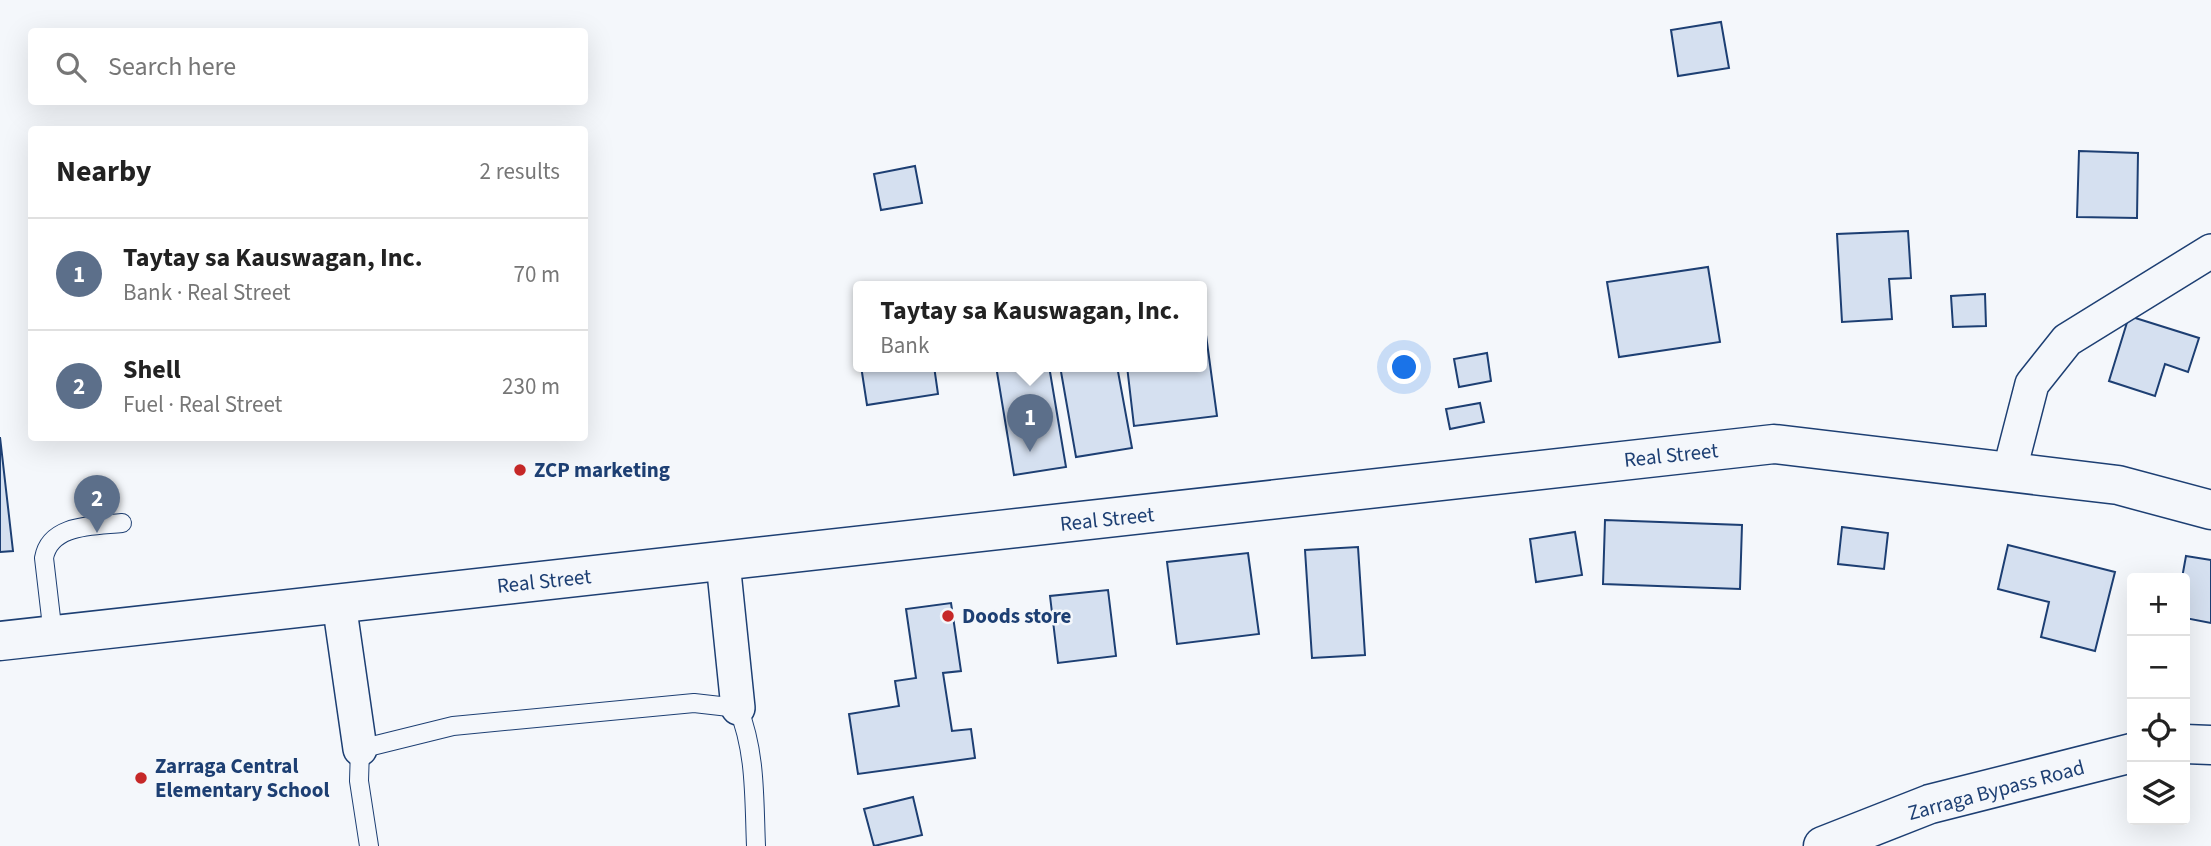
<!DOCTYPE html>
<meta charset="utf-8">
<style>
:root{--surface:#fff;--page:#f6f6f6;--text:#222;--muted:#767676;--line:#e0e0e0;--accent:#1a73e8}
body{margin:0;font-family:"Source Sans 3",sans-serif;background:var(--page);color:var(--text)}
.controls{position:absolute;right:21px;bottom:21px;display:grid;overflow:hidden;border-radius:7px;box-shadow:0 7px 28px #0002}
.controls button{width:63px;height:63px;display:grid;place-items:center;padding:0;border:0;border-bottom:2px solid var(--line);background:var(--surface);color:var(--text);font:35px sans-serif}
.you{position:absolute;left:1405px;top:368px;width:24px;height:24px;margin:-18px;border:5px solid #fff;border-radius:50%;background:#1a73e8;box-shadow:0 0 0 10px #1a73e833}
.badge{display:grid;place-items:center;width:46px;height:46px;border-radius:50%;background:var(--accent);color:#fff;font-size:23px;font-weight:700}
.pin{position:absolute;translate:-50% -58px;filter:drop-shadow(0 2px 4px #0008)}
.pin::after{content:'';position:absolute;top:37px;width:24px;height:21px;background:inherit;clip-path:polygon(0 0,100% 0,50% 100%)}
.popup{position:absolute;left:853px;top:281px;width:354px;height:91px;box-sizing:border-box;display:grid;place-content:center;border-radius:7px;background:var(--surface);filter:drop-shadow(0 2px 5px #0005);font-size:23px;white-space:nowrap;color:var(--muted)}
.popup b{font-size:26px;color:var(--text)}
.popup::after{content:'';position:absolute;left:50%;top:100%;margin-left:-14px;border:14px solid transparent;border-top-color:var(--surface)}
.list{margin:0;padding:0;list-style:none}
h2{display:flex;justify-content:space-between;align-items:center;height:91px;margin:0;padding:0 28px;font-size:30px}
h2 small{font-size:23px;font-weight:400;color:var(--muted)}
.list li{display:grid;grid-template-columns:46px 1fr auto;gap:21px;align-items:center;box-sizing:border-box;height:112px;padding:0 28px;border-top:2px solid var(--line)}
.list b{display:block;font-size:26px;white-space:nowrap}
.list p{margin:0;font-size:23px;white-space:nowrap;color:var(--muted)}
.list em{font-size:23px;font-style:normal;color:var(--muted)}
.icon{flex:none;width:38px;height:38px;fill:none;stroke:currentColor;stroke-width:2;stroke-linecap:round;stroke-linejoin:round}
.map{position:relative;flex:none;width:2211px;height:846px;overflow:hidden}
.search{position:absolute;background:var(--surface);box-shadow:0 7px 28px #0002;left:28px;top:28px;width:560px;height:77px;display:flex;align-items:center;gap:18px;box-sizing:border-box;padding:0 24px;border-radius:7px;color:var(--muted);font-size:26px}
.panel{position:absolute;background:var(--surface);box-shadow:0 7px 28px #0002;left:28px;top:126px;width:560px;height:315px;border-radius:7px}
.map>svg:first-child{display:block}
.building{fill:#d5e0f0;stroke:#1d3f73;stroke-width:2}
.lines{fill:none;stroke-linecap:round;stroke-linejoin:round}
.lane-casing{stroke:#1d3f73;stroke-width:20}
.street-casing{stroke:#1d3f73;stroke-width:36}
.secondary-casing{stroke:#1d3f73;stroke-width:41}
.primary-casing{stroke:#1d3f73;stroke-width:41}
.lane{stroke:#f4f7fb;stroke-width:18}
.street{stroke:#f4f7fb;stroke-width:33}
.secondary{stroke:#f4f7fb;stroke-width:38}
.primary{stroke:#f4f7fb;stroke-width:38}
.poi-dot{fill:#c62828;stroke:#f4f7fb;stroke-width:2.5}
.labels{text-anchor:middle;stroke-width:5;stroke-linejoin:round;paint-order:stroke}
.street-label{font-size:21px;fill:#1d3f73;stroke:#f4f7fb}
.poi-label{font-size:21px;font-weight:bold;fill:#1d3f73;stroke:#f4f7fb;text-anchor:start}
</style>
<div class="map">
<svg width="2211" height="846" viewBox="0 0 2211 846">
<rect width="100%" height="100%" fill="#f4f7fb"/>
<!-- building -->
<g class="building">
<polygon points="1721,22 1729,68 1678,76 1671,30"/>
<polygon points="2079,151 2138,153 2137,218 2077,217"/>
<polygon points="915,166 922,203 881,210 874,174"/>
<polygon points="1908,231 1911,278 1889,279 1892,319 1842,322 1837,234"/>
<polygon points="1708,267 1720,342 1619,357 1607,282"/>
<polygon points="1985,294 1986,326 1953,327 1951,296"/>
<polygon points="2129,316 2199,338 2188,372 2165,364 2155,396 2109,381"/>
<polygon points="1202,335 1206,335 1217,416 1134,426 1127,366 1202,366"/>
<polygon points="1487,353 1491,381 1459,387 1454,359"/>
<polygon points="861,366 934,366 938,394 867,405"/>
<polygon points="996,366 1049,366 1066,467 1014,475"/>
<polygon points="1060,366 1117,366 1132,448 1076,457"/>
<polygon points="1480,403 1484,422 1450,429 1446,409"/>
<polygon points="0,437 13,551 0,552"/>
<polygon points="1605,520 1742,525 1740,589 1603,584"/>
<polygon points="1842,527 1888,533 1884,569 1838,564"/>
<polygon points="1575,532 1582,575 1536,582 1530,539"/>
<polygon points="2008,545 2115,572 2095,651 2041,637 2049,602 1998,589"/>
<polygon points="1358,547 1365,655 1312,658 1305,550"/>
<polygon points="1248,553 1259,634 1177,644 1167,562"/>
<polygon points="2186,556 2211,560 2211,623 2185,618 2185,578 2182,578"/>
<polygon points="1108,590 1116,656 1058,663 1050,596"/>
<polygon points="951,603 961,671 943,673 952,731 971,729 975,758 858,774 849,714 899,706 895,681 916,678 906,609"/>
<polygon points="913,797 922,835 874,846 864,809"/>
</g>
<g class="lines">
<!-- lane casing -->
<g class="lane-casing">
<g id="lane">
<path d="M53 635 44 558C50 524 93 526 122 523"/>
<path d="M369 846 359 781 360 749 453 726 694 703 738 708C756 752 754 799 756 846"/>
</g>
</g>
<!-- street casing -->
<g class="street-casing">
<g id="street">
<polyline points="2009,473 2032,384 2067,340 2211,251"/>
<polyline points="723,562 738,708"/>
<polyline points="339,603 360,749"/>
</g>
</g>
<!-- secondary casing -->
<g class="secondary-casing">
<polyline id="secondary" points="0,641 1774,444 2118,485 2211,510"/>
</g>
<!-- primary casing -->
<g class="primary-casing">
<g id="primary">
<polyline points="2185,744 2211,745"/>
<polyline points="1823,846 1930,804 2132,753"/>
</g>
</g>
<!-- lane -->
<use href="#lane" class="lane"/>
<!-- street -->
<use href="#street" class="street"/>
<!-- secondary -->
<use href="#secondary" class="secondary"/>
<!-- primary -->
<use href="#primary" class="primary"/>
</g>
<!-- markers -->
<g class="poi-dot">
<circle cx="520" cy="470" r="7"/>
<circle cx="948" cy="616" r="7"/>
<circle cx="141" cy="778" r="7"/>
</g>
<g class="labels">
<!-- street labels -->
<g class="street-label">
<text transform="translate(1671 455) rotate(-6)" y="7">Real Street</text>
<text transform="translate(1107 519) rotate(-6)" y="7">Real Street</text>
<text transform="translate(544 581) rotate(-6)" y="7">Real Street</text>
<text transform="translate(1996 790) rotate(-15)" y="7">Zarraga Bypass Road</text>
</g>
<!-- poi labels -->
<g class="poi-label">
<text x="534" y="477">ZCP marketing</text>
<text x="962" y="623">Doods store</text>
<text x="155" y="773">Zarraga Central<tspan x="155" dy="24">Elementary School</tspan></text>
</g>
</g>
</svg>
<div class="controls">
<button>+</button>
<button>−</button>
<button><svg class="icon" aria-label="locate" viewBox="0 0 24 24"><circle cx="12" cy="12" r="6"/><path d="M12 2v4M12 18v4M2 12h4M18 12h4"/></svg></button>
<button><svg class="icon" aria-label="layers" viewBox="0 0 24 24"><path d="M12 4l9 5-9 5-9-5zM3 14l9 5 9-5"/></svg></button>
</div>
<div class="you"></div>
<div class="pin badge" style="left:1030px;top:452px;background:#5c6f8a">1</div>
<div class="popup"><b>Taytay sa Kauswagan, Inc.</b>Bank</div>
<div class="pin badge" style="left:97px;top:533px;background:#5c6f8a">2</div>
<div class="search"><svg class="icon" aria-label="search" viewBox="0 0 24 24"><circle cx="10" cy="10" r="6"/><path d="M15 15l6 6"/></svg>Search here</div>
<section class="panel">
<h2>Nearby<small>2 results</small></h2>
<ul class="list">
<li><span class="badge" style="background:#5c6f8a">1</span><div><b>Taytay sa Kauswagan, Inc.</b><p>Bank · Real Street</p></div><em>70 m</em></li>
<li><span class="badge" style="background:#5c6f8a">2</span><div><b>Shell</b><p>Fuel · Real Street</p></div><em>230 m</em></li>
</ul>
</section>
</div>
